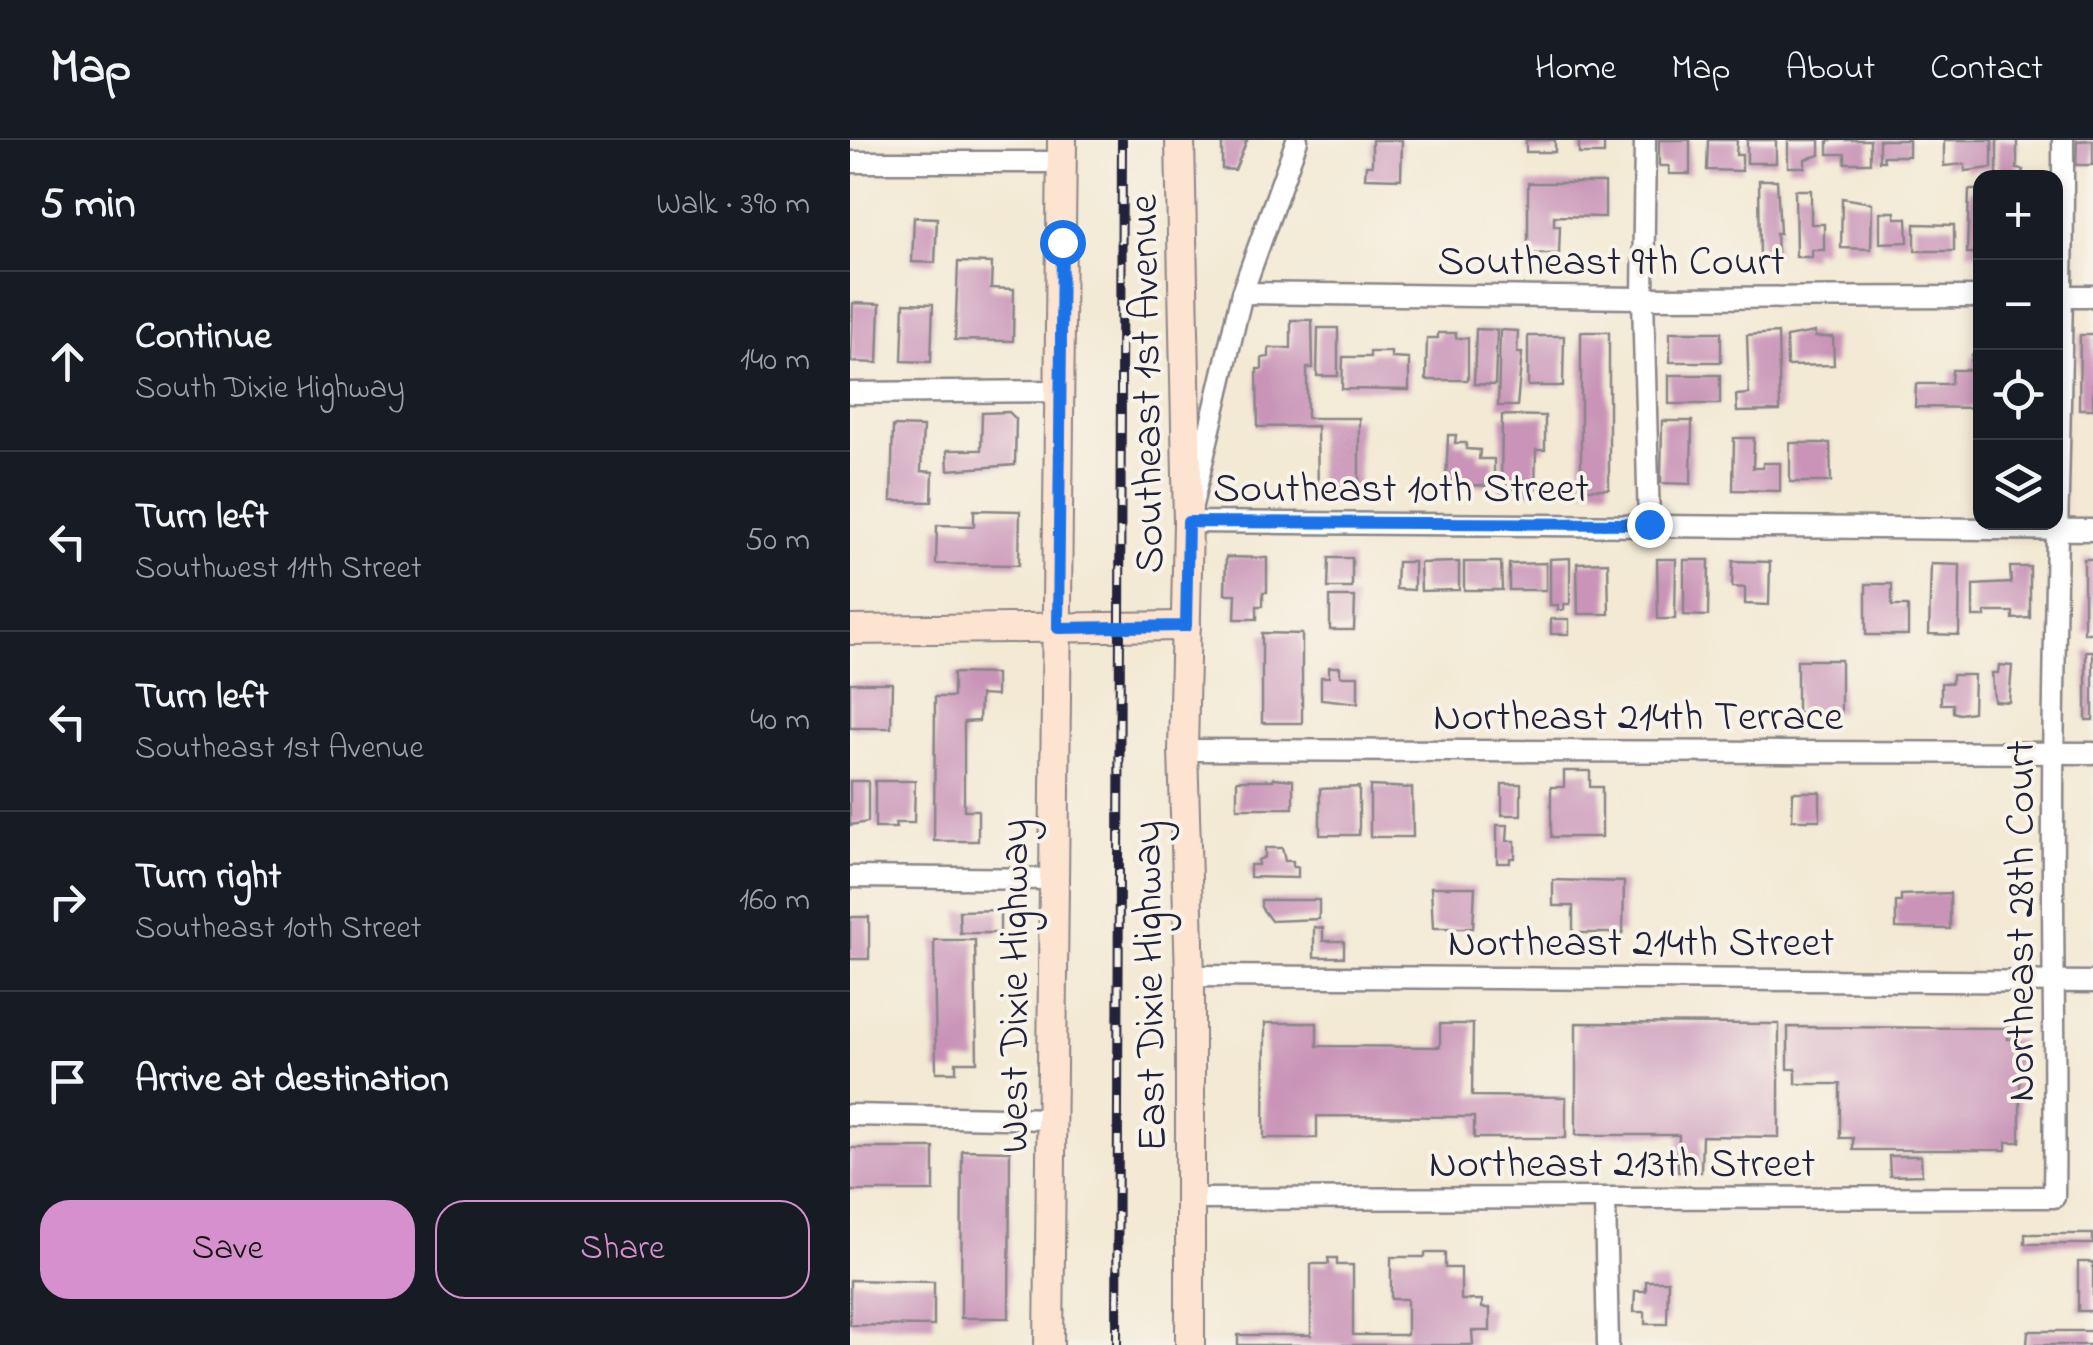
<!DOCTYPE html>
<meta charset="utf-8">
<style>
:root{--surface:#171b24;--page:#20242c;--text:#f1f3f6;--muted:#9ea1a6;--line:#363941;--accent:#d690ce}
body{margin:0;font-family:"Indie Flower",sans-serif;background:var(--page);color:var(--text)}
.controls{position:absolute;right:30px;top:30px;display:grid;overflow:hidden;border-radius:20px;box-shadow:0 5px 15px #0003}
.controls button{width:90px;height:90px;display:grid;place-items:center;padding:0;border:0;border-bottom:2px solid var(--line);background:var(--surface);color:var(--text);font:50px sans-serif}
.stop{position:absolute;width:30px;height:30px;margin:-22px;border:8px solid #1a73e8;border-radius:50%;background:#fff}
.stop.end{background:#1a73e8;border-color:#fff;box-shadow:0 2px 10px #0008}
.list{margin:0;padding:0;list-style:none}
h2{display:flex;justify-content:space-between;align-items:center;height:130px;margin:0;padding:0 40px;font-size:42px}
h2 small{font-size:32px;font-weight:400;color:var(--muted)}
.list li{display:grid;grid-template-columns:65px 1fr auto;gap:30px;align-items:center;box-sizing:border-box;height:180px;padding:0 40px;border-top:2px solid var(--line)}
.list b{display:block;font-size:38px;white-space:nowrap}
.list p{margin:0;font-size:32px;white-space:nowrap;color:var(--muted)}
.list em{font-size:32px;font-style:normal;color:var(--muted)}
.actions{display:flex;gap:20px;padding:30px 40px}
.actions a{flex:1;padding:22px 0;border:2px solid var(--accent);border-radius:30px;text-align:center;font-size:35px;color:var(--accent)}
.actions .main{background:var(--accent);color:#111}
.icon{flex:none;width:55px;height:55px;fill:none;stroke:currentColor;stroke-width:2;stroke-linecap:round;stroke-linejoin:round}
.map{position:relative;flex:none;width:1243px;height:1205px;overflow:hidden}
header{display:flex;align-items:center;gap:60px;box-sizing:border-box;height:140px;padding:0 50px;background:var(--surface);border-bottom:2px solid var(--line)}
header strong{font-size:48px}
nav{display:flex;gap:55px;margin-inline-start:auto;font-size:35px}
main{display:flex}
aside{flex:1;background:var(--surface)}
.map>svg:first-child{display:block}
.building{fill:#c994b8}
.lines{fill:none;stroke-linecap:round;stroke-linejoin:round}
.street-casing{stroke:#8a8688;stroke-width:25}
.secondary-casing{stroke:#8a8688;stroke-width:32}
.street{stroke:#fff;stroke-width:20}
.secondary{stroke:#fde4d0;stroke-width:28}
.rail-casing{stroke:#22223b;stroke-width:10}
.rail{stroke:#f7f3e8;stroke-width:6;stroke-dasharray:19;stroke-linecap:butt}
.route{stroke:#1a73e8;stroke-width:12}
.labels{text-anchor:middle;stroke-width:8;stroke-linejoin:round;paint-order:stroke}
.street-label{font-size:42px;fill:#22223b;stroke:#f7f3e8}
</style>
<header>
<strong>Map</strong>
<nav><a>Home</a><a>Map</a><a>About</a><a>Contact</a></nav>
</header>
<main>
<aside>
<h2>5 min<small>Walk · 390 m</small></h2>
<ul class="list">
<li><svg class="icon" aria-label="ahead" viewBox="0 0 24 24"><path d="M12 20V5M6 11l6-6 6 6"/></svg><div><b>Continue</b><p>South Dixie Highway</p></div><em>140 m</em></li>
<li><svg class="icon" aria-label="left" viewBox="0 0 24 24"><path d="M17 20v-9H6M10 6l-5 5 5 5"/></svg><div><b>Turn left</b><p>Southwest 11th Street</p></div><em>50 m</em></li>
<li><svg class="icon" aria-label="left" viewBox="0 0 24 24"><path d="M17 20v-9H6M10 6l-5 5 5 5"/></svg><div><b>Turn left</b><p>Southeast 1st Avenue</p></div><em>40 m</em></li>
<li><svg class="icon" aria-label="right" viewBox="0 0 24 24"><path d="M7 20v-9h11M14 6l5 5-5 5"/></svg><div><b>Turn right</b><p>Southeast 10th Street</p></div><em>160 m</em></li>
<li><svg class="icon" aria-label="arrive" viewBox="0 0 24 24"><path d="M6 21V4h12l-3 4 3 4H6"/></svg><div><b>Arrive at destination</b></div></li>
</ul>
<div class="actions"><a class="main">Save</a><a>Share</a></div>
</aside>
<div class="map">
<svg width="1243" height="1205" viewBox="0 0 1243 1205">
<rect width="100%" height="100%" fill="#f7f3e8"/>
<filter id="ink" filterUnits="userSpaceOnUse"><feTurbulence type="fractalNoise" baseFrequency=".01" numOctaves="2"/><feDisplacementMap in="SourceGraphic" scale="20" xChannelSelector="R" yChannelSelector="G"/><feConvolveMatrix kernelMatrix="1 2 1 2 8 2 1 2 1" color-interpolation-filters="sRGB"/></filter>
<filter id="wash" filterUnits="userSpaceOnUse"><feTurbulence type="fractalNoise" baseFrequency=".0048" numOctaves="4" result="noise"/><feDisplacementMap in="SourceGraphic" scale="40" xChannelSelector="R" yChannelSelector="G"/><feGaussianBlur stdDeviation="2.25" result="paint"/><feColorMatrix in="noise" values="0 0 0 0 0 0 0 0 0 0 0 0 0 0 0 0 0 1.4 0 .05"/><feComposite in="paint" operator="in"/></filter>
<g filter="url(#wash)">
<rect width="100%" height="100%" fill="#f3e9d4"/>
<g id="blocks">
<!-- building -->
<g class="building">
<polygon points="372,0 397,0 385,30 372,29"/>
<polygon points="522,0 552,0 551,39 515,38 516,25 522,25"/>
<rect x="676" y="0" width="29" height="12"/>
<rect x="729" y="0" width="25" height="14"/>
<polygon points="809,0 840,0 840,34 819,34 819,26 809,26"/>
<polygon points="858,0 887,0 886,15 892,15 892,31 857,30"/>
<rect x="897" y="0" width="29" height="23"/>
<polygon points="938,0 970,0 970,15 955,19 955,27 938,27"/>
<polygon points="978,0 1020,0 1020,23 995,23 995,14 978,14"/>
<polygon points="1029,0 1059,0 1059,16 1033,16 1034,21 1029,21"/>
<polygon points="1094,0 1142,0 1142,28 1115,31 1115,24 1094,26"/>
<polygon points="1147,0 1167,0 1167,29 1173,30 1172,38 1147,38"/>
<polygon points="1243,0 1243,25 1226,25 1227,1"/>
<polygon points="909,40 927,40 930,93 926,93 927,116 910,117"/>
<polygon points="678,43 755,43 755,77 704,76 704,86 710,86 709,114 678,114"/>
<polygon points="945,50 961,50 961,84 974,84 974,110 962,110 962,117 946,117"/>
<polygon points="1119,50 1130,50 1130,113 1117,113"/>
<polygon points="992,58 1022,63 1021,109 991,108"/>
<polygon points="1030,72 1045,72 1045,78 1057,78 1058,102 1030,103"/>
<polygon points="64,77 87,78 85,123 62,122"/>
<polygon points="1065,84 1104,85 1104,111 1065,111"/>
<polygon points="108,122 142,123 141,148 164,149 163,201 105,200"/>
<polygon points="3,163 30,164 28,223 1,222"/>
<polygon points="54,163 83,164 81,222 52,221"/>
<polygon points="441,180 462,180 463,228 457,228 457,278 509,278 509,354 468,354 467,286 408,287 407,229 412,229 412,218 419,217 419,208 441,208"/>
<polygon points="468,188 488,188 488,236 467,236"/>
<polygon points="626,189 647,190 645,245 624,244"/>
<polygon points="650,190 668,191 667,213 672,213 667,266 648,266"/>
<rect x="731" y="192" width="28" height="157"/>
<rect x="820" y="192" width="51" height="30"/>
<polygon points="965,192 965,197 983,197 984,225 937,226 936,197"/>
<polygon points="588,193 606,193 606,198 618,198 618,240 576,240 577,198 588,198"/>
<polygon points="928,193 930,271 887,272 886,255 899,254 897,195"/>
<polygon points="1230,195 1243,195 1243,269 1229,269"/>
<polygon points="678,196 714,196 713,246 678,246"/>
<polygon points="520,212 541,212 541,218 559,219 559,250 492,249 493,217 520,217"/>
<polygon points="1122,215 1130,215 1130,268 1065,267 1066,244 1101,244 1102,230 1121,230"/>
<rect x="819" y="235" width="51" height="29"/>
<polygon points="159,272 166,279 165,325 98,330 97,310 131,310 132,273"/>
<polygon points="652,275 695,276 695,310 686,310 685,352 651,351"/>
<polygon points="812,281 842,281 841,344 811,343"/>
<polygon points="43,286 73,287 71,331 83,332 82,362 41,361"/>
<polygon points="598,295 606,295 605,303 616,303 616,309 630,310 629,319 644,319 644,346 596,344"/>
<polygon points="884,298 904,298 903,328 913,328 913,323 930,323 930,351 883,350"/>
<polygon points="940,303 980,303 981,342 940,342"/>
<polygon points="124,370 170,371 169,425 86,424 87,385 124,386"/>
<polygon points="376,417 417,418 417,452 413,452 413,466 407,466 407,479 385,479 386,454 375,454"/>
<polygon points="479,418 502,418 502,448 478,448"/>
<polygon points="720,418 720,464 714,464 714,470 708,470 708,465 700,465 700,419"/>
<polygon points="807,419 826,419 825,479 808,479"/>
<rect x="1234" y="419" width="9" height="74"/>
<polygon points="834,420 859,420 858,476 834,475"/>
<polygon points="883,421 920,422 919,465 895,464 895,448 882,447"/>
<polygon points="547,422 564,422 564,450 546,449"/>
<polygon points="609,422 609,450 571,451 570,423"/>
<polygon points="614,422 651,422 652,450 614,450"/>
<polygon points="758,422 759,474 728,474 727,423"/>
<polygon points="696,423 696,450 659,450 659,424"/>
<polygon points="1081,424 1110,425 1109,495 1079,494"/>
<polygon points="1160,427 1180,427 1180,478 1163,479 1163,472 1135,472 1135,477 1123,477 1123,445 1161,443"/>
<polygon points="1016,444 1042,444 1042,466 1058,466 1058,495 1016,495"/>
<polygon points="480,457 505,457 504,490 480,490"/>
<rect x="701" y="479" width="18" height="15"/>
<polygon points="412,493 452,494 452,583 412,583"/>
<rect x="1236" y="511" width="7" height="69"/>
<polygon points="947,520 991,520 991,573 947,572"/>
<polygon points="1149,525 1162,526 1159,562 1144,561 1142,533 1148,533"/>
<polygon points="479,527 490,527 490,536 508,536 508,563 471,559 471,537 479,537"/>
<polygon points="103,533 146,534 146,556 130,555 129,581 114,582 114,670 128,670 128,701 84,701 85,557 103,557"/>
<polygon points="1102,535 1124,535 1123,572 1109,574 1103,572 1103,564 1091,564 1091,543 1102,543"/>
<polygon points="0,543 42,543 41,588 0,588"/>
<polygon points="714,631 740,631 740,647 752,647 752,697 701,697 701,647 714,647"/>
<polygon points="423,638 443,640 443,668 387,668 387,640 423,640"/>
<polygon points="0,641 18,641 18,682 0,685"/>
<polygon points="25,641 65,641 64,683 45,683 46,688 25,688"/>
<rect x="652" y="644" width="19" height="31"/>
<polygon points="520,646 562,648 563,697 520,697"/>
<polygon points="509,647 509,695 470,695 470,649"/>
<polygon points="943,652 970,652 970,680 942,680"/>
<polygon points="647,685 658,685 657,701 665,701 665,718 660,718 660,723 647,723"/>
<polygon points="415,708 432,708 435,721 443,721 443,727 448,727 448,738 400,737 400,725 408,725 408,720 415,717"/>
<polygon points="703,740 774,742 773,793 723,793 723,766 703,766"/>
<polygon points="581,747 625,747 623,788 583,788"/>
<polygon points="1100,753 1100,789 1046,788 1046,762 1051,762 1051,755"/>
<polygon points="411,760 469,760 469,779 421,781 411,767"/>
<polygon points="150,770 150,793 110,793 109,771"/>
<polygon points="3,777 19,777 19,819 0,819 0,778"/>
<polygon points="464,787 473,788 473,801 494,801 494,817 464,817"/>
<polygon points="84,800 125,800 127,922 106,922 106,932 86,932"/>
<polygon points="415,883 467,883 467,906 590,907 590,884 623,884 622,956 716,957 716,998 624,998 624,977 467,976 467,998 414,998"/>
<polygon points="726,883 929,884 929,997 852,996 851,1032 828,1032 829,995 726,995"/>
<polygon points="938,887 1158,888 1158,899 1170,899 1170,1002 1156,1002 1156,1010 1003,1010 1003,998 990,998 990,944 946,944 946,929 938,929"/>
<rect x="0" y="1008" width="84" height="43"/>
<polygon points="112,1010 160,1011 159,1178 111,1178"/>
<polygon points="1039,1016 1071,1016 1072,1035 1040,1036"/>
<rect x="1175" y="1094" width="68" height="10"/>
<polygon points="575,1113 595,1113 595,1128 611,1128 611,1160 632,1160 632,1168 640,1168 640,1191 622,1191 623,1205 388,1205 388,1195 461,1195 461,1124 479,1124 478,1118 487,1118 487,1125 503,1125 503,1195 557,1195 557,1159 541,1159 541,1117 575,1117"/>
<rect x="1228" y="1122" width="15" height="49"/>
<polygon points="0,1140 84,1142 84,1186 0,1185"/>
<polygon points="796,1141 818,1141 817,1184 795,1184 795,1172 784,1172 785,1151 796,1151"/>
<polygon points="1178,1191 1243,1191 1243,1205 1177,1205"/>
</g>
</g>
</g>
<g filter="url(#ink)">
<use href="#blocks" fill-opacity="0" stroke="#8a8688" stroke-width="2.5"/>
<g class="lines">
<!-- street casing -->
<g class="street-casing">
<g id="street">
<polyline points="447,0 392,153 338,382 1243,390"/>
<polyline points="795,0 793,158 799,384"/>
<polyline points="0,22 212,22"/>
<polyline points="392,153 793,158 1130,157"/>
<polyline points="1206,156 1243,156"/>
<polyline points="0,253 211,251"/>
<polyline points="333,610 1243,613"/>
<polyline points="0,737 203,739"/>
<polyline points="340,836 1243,842"/>
<polyline points="0,975 201,979"/>
<path d="M340 1059 1204 1057C1206 929 1202 801 1203 672 1203 448 1214 224 1213 0"/>
<polyline points="755,1060 758,1205"/>
</g>
</g>
<!-- secondary casing -->
<g class="secondary-casing">
<g id="secondary">
<polyline points="330,0 338,382 333,610 340,836 340,1205"/>
<polyline points="0,490 336,486"/>
<polyline points="199,1205 212,0"/>
</g>
</g>
<!-- street -->
<use href="#street" class="street"/>
<!-- secondary -->
<use href="#secondary" class="secondary"/>
<!-- rail casing -->
<g class="rail-casing">
<polyline id="rail" points="267,1205 272,0"/>
</g>
<!-- rail -->
<use href="#rail" class="rail"/>
</g>
</g>
<g class="lines" filter="url(#ink)">
<!-- route -->
<polyline class="route" points="212,102 208,488 336,486 338,382 799,384"/>
</g>
<g class="labels">
<!-- street labels -->
<g class="street-label">
<text x="761" y="134">Southeast 9th Court</text>
<text transform="translate(294 244) rotate(-91)" y="15">Southeast 1st Avenue</text>
<text x="551" y="361">Southeast 10th Street</text>
<text x="788" y="589">Northeast 214th Terrace</text>
<text transform="translate(1168 781) rotate(-90)" y="15">Northeast 28th Court</text>
<text x="791" y="815">Northeast 214th Street</text>
<text transform="translate(162 846) rotate(-90)" y="15">West Dixie Highway</text>
<text transform="translate(297 846) rotate(-91)" y="15">East Dixie Highway</text>
<text x="772" y="1036">Northeast 213th Street</text>
</g>
</g>
</svg>
<div class="controls">
<button>+</button>
<button>−</button>
<button><svg class="icon" aria-label="locate" viewBox="0 0 24 24"><circle cx="12" cy="12" r="6"/><path d="M12 2v4M12 18v4M2 12h4M18 12h4"/></svg></button>
<button><svg class="icon" aria-label="layers" viewBox="0 0 24 24"><path d="M12 4l9 5-9 5-9-5zM3 14l9 5 9-5"/></svg></button>
</div>
<div class="stop" style="left:212px;top:102px"></div>
<div class="stop end" style="left:799px;top:384px"></div>
</div>
</main>
